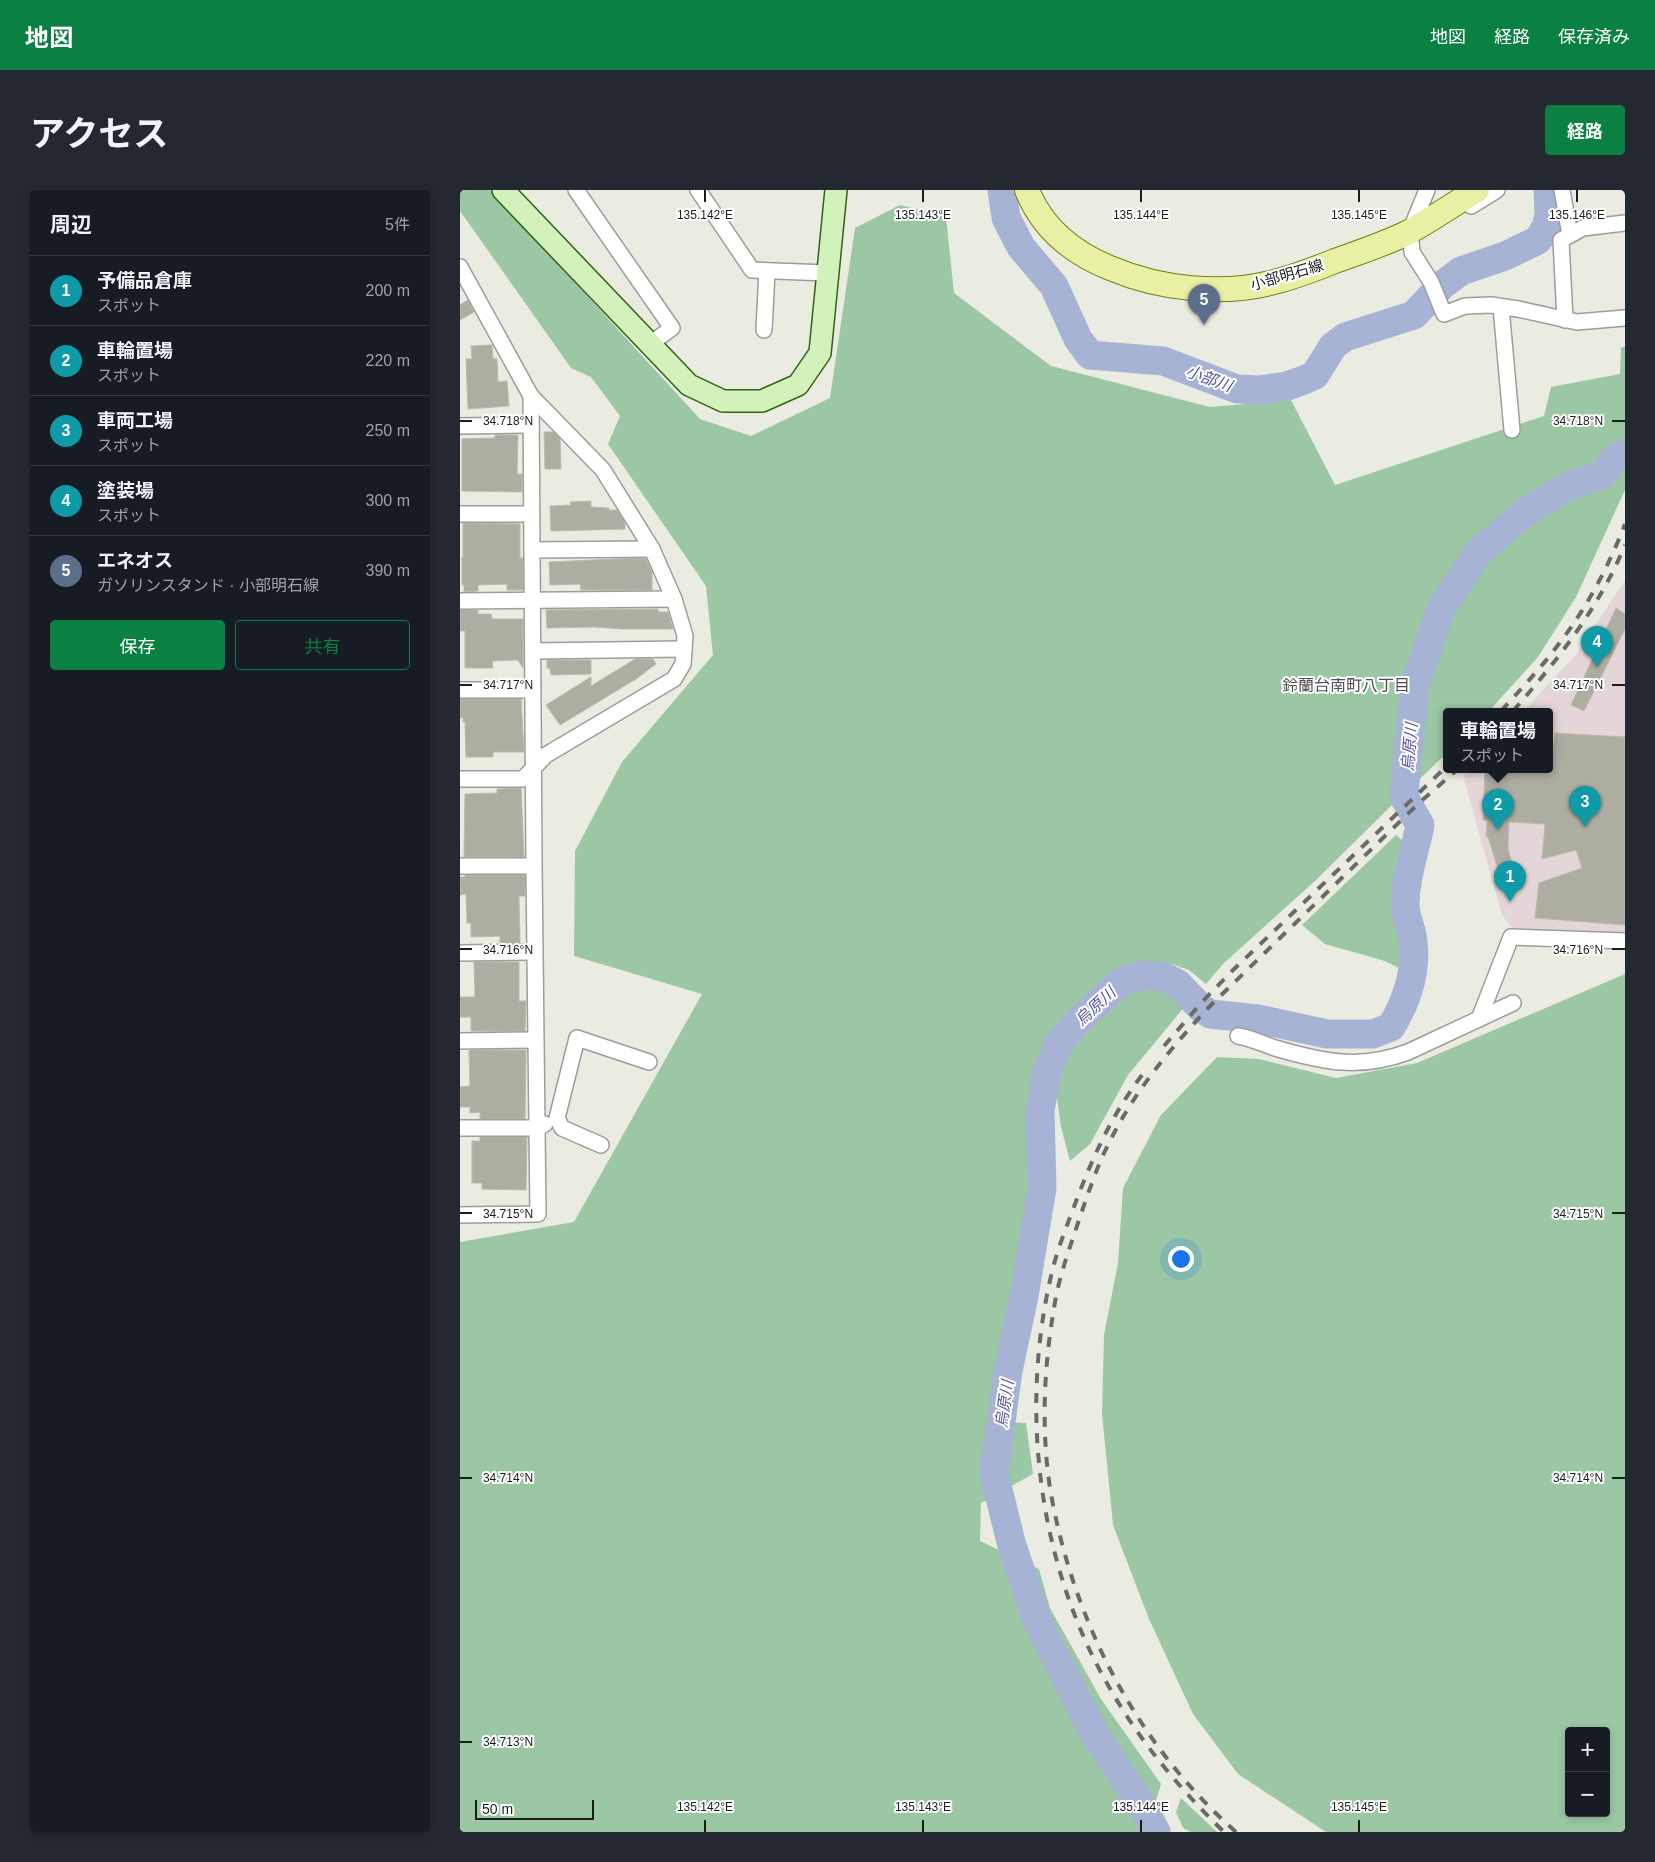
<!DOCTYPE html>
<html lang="ja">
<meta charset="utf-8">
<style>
:root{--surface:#171b24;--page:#242831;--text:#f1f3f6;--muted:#9ea1a6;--line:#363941;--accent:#0b8043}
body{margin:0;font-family:Arial,"Noto Sans JP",sans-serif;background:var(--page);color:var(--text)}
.controls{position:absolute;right:15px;bottom:15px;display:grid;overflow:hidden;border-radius:5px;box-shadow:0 2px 8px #0003}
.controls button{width:45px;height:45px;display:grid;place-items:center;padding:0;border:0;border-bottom:1px solid var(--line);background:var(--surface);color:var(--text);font:25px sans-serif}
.scale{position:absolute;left:15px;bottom:12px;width:119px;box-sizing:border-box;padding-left:5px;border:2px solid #1c1c1c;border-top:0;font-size:14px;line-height:18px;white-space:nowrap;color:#1c1c1c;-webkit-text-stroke:4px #fff;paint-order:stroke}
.you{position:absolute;left:720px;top:1068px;width:18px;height:18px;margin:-12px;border:4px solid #fff;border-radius:50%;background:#1a73e8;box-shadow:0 0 0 8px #1a73e833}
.badge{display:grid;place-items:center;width:32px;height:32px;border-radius:50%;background:var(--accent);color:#fff;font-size:16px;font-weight:700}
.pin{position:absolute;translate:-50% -41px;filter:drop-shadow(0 1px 2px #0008)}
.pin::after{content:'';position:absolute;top:26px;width:18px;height:15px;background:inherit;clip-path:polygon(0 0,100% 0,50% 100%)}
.popup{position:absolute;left:983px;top:518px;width:110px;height:65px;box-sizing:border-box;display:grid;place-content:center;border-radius:5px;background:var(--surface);filter:drop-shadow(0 1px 4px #0005);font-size:16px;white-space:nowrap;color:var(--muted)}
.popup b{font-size:19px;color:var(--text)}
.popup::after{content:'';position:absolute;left:50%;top:100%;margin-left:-10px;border:10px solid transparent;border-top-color:var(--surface)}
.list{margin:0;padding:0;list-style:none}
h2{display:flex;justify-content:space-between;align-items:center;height:65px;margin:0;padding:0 20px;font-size:21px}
h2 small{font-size:16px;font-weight:400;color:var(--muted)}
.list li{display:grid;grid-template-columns:32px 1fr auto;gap:15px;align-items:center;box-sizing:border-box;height:70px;padding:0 20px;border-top:1px solid var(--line)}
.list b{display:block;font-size:19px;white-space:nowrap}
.list p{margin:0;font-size:16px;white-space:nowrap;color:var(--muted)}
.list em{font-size:16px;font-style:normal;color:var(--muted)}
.actions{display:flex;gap:10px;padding:15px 20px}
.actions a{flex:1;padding:11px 0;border:1px solid var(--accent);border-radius:5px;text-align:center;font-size:18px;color:var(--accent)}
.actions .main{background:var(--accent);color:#fff}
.map{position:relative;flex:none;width:1165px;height:1642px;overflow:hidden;border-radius:5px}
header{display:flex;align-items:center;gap:30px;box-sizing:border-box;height:70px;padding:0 25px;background:var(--accent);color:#fff}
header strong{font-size:24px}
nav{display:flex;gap:28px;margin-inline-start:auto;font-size:18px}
.intro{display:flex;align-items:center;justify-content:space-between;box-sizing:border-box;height:120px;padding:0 30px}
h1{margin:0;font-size:35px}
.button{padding:12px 22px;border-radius:5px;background:var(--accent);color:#fff;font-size:18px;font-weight:700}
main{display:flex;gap:30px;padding:0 30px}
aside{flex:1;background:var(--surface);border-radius:5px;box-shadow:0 2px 8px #0003}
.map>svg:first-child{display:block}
.industrial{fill:#e4d5d9}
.forest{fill:#9bc7a5;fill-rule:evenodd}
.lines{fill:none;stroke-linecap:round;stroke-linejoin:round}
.river{stroke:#a7b3d5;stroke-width:29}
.building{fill:#aeada2;stroke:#bcbba6}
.street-casing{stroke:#9d9d9d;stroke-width:18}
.secondary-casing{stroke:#306411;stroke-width:24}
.primary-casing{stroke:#6e8211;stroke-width:26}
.street{stroke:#fff;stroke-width:15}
.secondary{stroke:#d3f1bb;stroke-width:21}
.primary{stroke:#eaf0a3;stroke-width:24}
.rail{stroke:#6a6a6a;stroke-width:4;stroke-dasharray:10 10;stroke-linecap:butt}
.ticks{fill:none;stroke:#1c1c1c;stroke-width:2}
.labels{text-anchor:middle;stroke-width:4;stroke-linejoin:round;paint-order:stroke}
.street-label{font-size:15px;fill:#1c1c1c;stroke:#fff}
.water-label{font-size:16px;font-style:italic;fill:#55549f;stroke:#fff}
.neighbourhood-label{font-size:16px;fill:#4f4f4f;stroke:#fff}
.ticks-label{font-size:12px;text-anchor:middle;fill:#1c1c1c;stroke:#fff;stroke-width:4;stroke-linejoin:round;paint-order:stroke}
</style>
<header>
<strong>地図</strong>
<nav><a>地図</a><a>経路</a><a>保存済み</a></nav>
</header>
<div class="intro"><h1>アクセス</h1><a class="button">経路</a></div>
<main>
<aside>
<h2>周辺<small>5件</small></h2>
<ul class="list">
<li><span class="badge" style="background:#0f9aa8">1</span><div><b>予備品倉庫</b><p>スポット</p></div><em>200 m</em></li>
<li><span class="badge" style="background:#0f9aa8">2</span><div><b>車輪置場</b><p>スポット</p></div><em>220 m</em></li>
<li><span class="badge" style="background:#0f9aa8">3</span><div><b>車両工場</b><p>スポット</p></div><em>250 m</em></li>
<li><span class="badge" style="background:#0f9aa8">4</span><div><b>塗装場</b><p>スポット</p></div><em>300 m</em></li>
<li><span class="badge" style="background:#5c6f8a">5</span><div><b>エネオス</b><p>ガソリンスタンド · 小部明石線</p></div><em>390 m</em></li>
</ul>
<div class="actions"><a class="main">保存</a><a>共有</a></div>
</aside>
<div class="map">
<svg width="1165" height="1642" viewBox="0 0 1165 1642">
<rect width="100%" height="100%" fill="#eaece2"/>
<!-- industrial -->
<polygon class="industrial" points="1165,390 1165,745 1064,742 1051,737 1042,725 1003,586 1011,579 1089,579 1089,521 1064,521 1117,463"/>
<!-- forest -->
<g class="forest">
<polygon points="0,0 30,0 240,229 291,246 370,208 395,38 440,15 486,27 494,103 591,176 750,217 831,210 875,295 1084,226 1091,197 1160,184 1161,157 1165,157 1165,300 1116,407 1078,467 1029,521 987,521 987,563 930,617 856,690 763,774 746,794 729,780 711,774 689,773 670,783 680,792 711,801 726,815 668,885 630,954 610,971 601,937 595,894 574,890 586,1012 574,1100 534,1232 566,1233 573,1284 521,1313 520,1351 579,1379 590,1418 641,1509 701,1594 688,1638 689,1642 0,1642 0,1052 114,1032 242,804 114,766 115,661 162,572 253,465 246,396 148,254 160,226 131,187 111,178 39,76 0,21"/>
<polygon points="936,645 947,654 936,671 934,709 947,753 939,778 925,771 865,754 842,735"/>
<path d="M1165 784V1642H866L778 1584 733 1524 689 1429 653 1335 642 1224 644 1145 658 1073 663 998 701 925 757 867 799 869 876 888 957 873ZM1109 1541H1146V1623H1109Z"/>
<polygon points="721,1608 756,1641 757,1642 731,1642 723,1638 716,1622"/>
</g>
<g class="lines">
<!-- river -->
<g class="river">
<polyline points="542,0 546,28 561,57 594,96 618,149 630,165 703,171 777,199 799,200 827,196 844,190 855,185 873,156 885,147 954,125 982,95 1001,81 1045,66 1078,50 1086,37 1089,25 1088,0"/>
<path d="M696 1642 683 1617 634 1543 577 1430 551 1352 534 1283 548 1181 564 1106 582 998 580 921 587 881 600 851 623 826 662 791 685 785 705 787 718 794 741 818 750 824 798 829 867 844H913L931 837C948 809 958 778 952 745 950 735 945 725 945 715 945 687 955 662 960 635L944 607 946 580 955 495 981 419 1018 363 1064 323 1108 296 1142 285 1154 269 1165 263"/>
</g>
</g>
<!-- building -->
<g class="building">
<polygon points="8,110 14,122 0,130 0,115"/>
<polygon points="32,155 33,169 37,169 38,192 47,191 49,216 8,219 6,169 12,169 11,156"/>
<polygon points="84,242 93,242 100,249 101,279 85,279"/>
<polygon points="35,245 58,245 57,284 62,284 62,302 2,301 2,249 35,248"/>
<polygon points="131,311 131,317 149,318 149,320 157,320 165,333 165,339 91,341 90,316 111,315 110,312"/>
<polygon points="3,333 60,334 60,368 63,368 63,400 47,400 47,394 18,395 18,401 4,402 4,395 2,395 2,367 3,367"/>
<polygon points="177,368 186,369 192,382 192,400 121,400 120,394 90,395 89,372"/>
<polygon points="1156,418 1165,424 1165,439 1124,521 1111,515"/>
<polygon points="198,419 198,422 208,422 213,439 162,439 135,437 87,438 86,420"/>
<polygon points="0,420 18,420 18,424 31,424 32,429 63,429 63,478 58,470 32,471 33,478 5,478 5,441 0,441"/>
<polygon points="175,469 193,469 196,474 176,489 100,535 86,515 131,487 131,496"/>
<polygon points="87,470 131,470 131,484 91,485 90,478 87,478"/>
<polygon points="0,509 61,509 64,562 33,562 33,567 6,567 5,532 3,532 3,527 0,528"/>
<polygon points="1095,543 1165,547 1165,735 1075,728 1079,693 1122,678 1116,660 1082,669 1085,634 1049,632 1048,658 1053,678 1039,682 1028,647 1026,647 1027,631 1023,630 1025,579 1091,581"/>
<polygon points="61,598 64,667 4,667 5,604 37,603 37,599"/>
<polygon points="5,685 65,685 65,706 59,706 60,753 40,753 40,746 11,747 11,733 7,733 6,704 0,705 0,687 5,687"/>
<polygon points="14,772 59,772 59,811 66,811 65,841 11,841 11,827 0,827 0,807 15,807"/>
<polygon points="11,860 66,860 65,929 20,929 20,922 10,923 10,917 0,917 0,897 10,896 9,861"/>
<polygon points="20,947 67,947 66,1000 22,999 22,993 12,993 12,951 20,951"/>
</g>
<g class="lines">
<!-- street casing -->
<g class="street-casing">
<g id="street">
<polyline points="116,0 212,138 190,154"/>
<polyline points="238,0 292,80 367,83"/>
<polyline points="967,0 950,41 952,62 971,92 984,124 1005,116 1031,115 1058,119 1117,132 1165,128"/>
<polyline points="1102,0 1110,45"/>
<polyline points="1011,16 1037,0"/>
<polyline points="0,77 71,206 143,280 192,359 214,409 225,446 223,474 214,489 86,565 63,589 0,589"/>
<polyline points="1041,117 1052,240"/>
<polyline points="1105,130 1101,50 1123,38 1165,33"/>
<polyline points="304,140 307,81"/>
<polyline points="0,236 71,235"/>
<polyline points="0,324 71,324"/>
<polyline points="72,360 192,359"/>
<polyline points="0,411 214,409"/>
<polyline points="73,461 224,459"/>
<polyline points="0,500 73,500"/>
<polyline points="0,676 74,676"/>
<polyline points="0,763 74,762"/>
<polyline points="1019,829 1051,747 1165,751"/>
<path d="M778 846C791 848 803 854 815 858 863 872 900 880 948 862L1053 813"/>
<polyline points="0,851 75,850"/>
<polyline points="0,938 77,938 85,934"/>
<polyline points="141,955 102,938 97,928 117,848 189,872"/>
<polyline points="0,1025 78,1024 74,676 71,206"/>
</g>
</g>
<!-- secondary casing -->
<g class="secondary-casing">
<polyline id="secondary" points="43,0 229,195 263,211 302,211 338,195 360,163 376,0"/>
</g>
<!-- primary casing -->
<g class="primary-casing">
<path id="primary" d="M567 0C582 38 613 63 650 78 700 99 761 106 814 92 834 87 855 79 875 71 900 62 925 54 949 42 972 29 994 14 1017 0"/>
</g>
<!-- street -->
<use href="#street" class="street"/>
<!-- secondary -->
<use href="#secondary" class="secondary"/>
<!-- primary -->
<use href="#primary" class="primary"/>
<!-- rail -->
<g class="rail">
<path d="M1041 521C1061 499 1081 478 1098 455 1126 419 1149 376 1165 334"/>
<path d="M1053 521C1097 471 1139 418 1165 355"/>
<polyline points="704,856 742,812 772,781 987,576"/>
<path d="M682 885C649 929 631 971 612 1022 604 1043 596 1064 591 1086 559 1224 579 1379 652 1502 682 1554 721 1600 764 1642"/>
<path d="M776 1642C676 1554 612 1429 590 1298 581 1239 584 1176 594 1118 599 1085 611 1055 621 1024 630 998 639 971 652 947 677 898 712 857 749 817L959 613 998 579"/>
</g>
</g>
<!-- ticks -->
<path class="ticks" d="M245 0V12M463 0V12M681 0V12M899 0V12M1117 0V12M0 231H12M1152 231H1165M0 495H12M1152 495H1165M0 759H12M1152 759H1165M0 1023H12M1152 1023H1165M0 1288H12M1152 1288H1165M0 1552H12M245 1630V1642M463 1630V1642M681 1630V1642M899 1630V1642"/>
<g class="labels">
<!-- street labels -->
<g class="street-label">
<text transform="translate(827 85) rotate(-16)" y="5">小部明石線</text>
</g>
<!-- water labels -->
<g class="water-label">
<text transform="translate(749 188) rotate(20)" y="6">小部川</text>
<text transform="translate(949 557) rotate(-85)" y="6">烏原川</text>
<text transform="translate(635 816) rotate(-43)" y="6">烏原川</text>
<text transform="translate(544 1214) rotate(-82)" y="6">烏原川</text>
</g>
<!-- neighbourhood labels -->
<g class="neighbourhood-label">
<text x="886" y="501">鈴蘭台南町八丁目</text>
</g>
</g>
<g class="ticks-label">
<text x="245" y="29">135.142°E</text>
<text x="463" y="29">135.143°E</text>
<text x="681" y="29">135.144°E</text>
<text x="899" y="29">135.145°E</text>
<text x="1117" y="29">135.146°E</text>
<text x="48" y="235">34.718°N</text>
<text x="1118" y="235">34.718°N</text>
<text x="48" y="499">34.717°N</text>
<text x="1118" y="499">34.717°N</text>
<text x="48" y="764">34.716°N</text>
<text x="1118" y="764">34.716°N</text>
<text x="48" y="1028">34.715°N</text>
<text x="1118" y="1028">34.715°N</text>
<text x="48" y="1292">34.714°N</text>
<text x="1118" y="1292">34.714°N</text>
<text x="48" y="1556">34.713°N</text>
<text x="245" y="1621">135.142°E</text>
<text x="463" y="1621">135.143°E</text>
<text x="681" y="1621">135.144°E</text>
<text x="899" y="1621">135.145°E</text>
</g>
</svg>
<div class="controls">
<button>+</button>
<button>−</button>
</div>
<div class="scale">50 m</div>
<div class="you"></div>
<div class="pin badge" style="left:1050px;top:712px;background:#0f9aa8">1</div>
<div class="pin badge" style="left:1038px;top:640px;background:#0f9aa8">2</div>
<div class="popup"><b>車輪置場</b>スポット</div>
<div class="pin badge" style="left:1125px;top:637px;background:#0f9aa8">3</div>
<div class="pin badge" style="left:1137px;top:477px;background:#0f9aa8">4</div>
<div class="pin badge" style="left:744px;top:135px;background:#5c6f8a">5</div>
</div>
</main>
